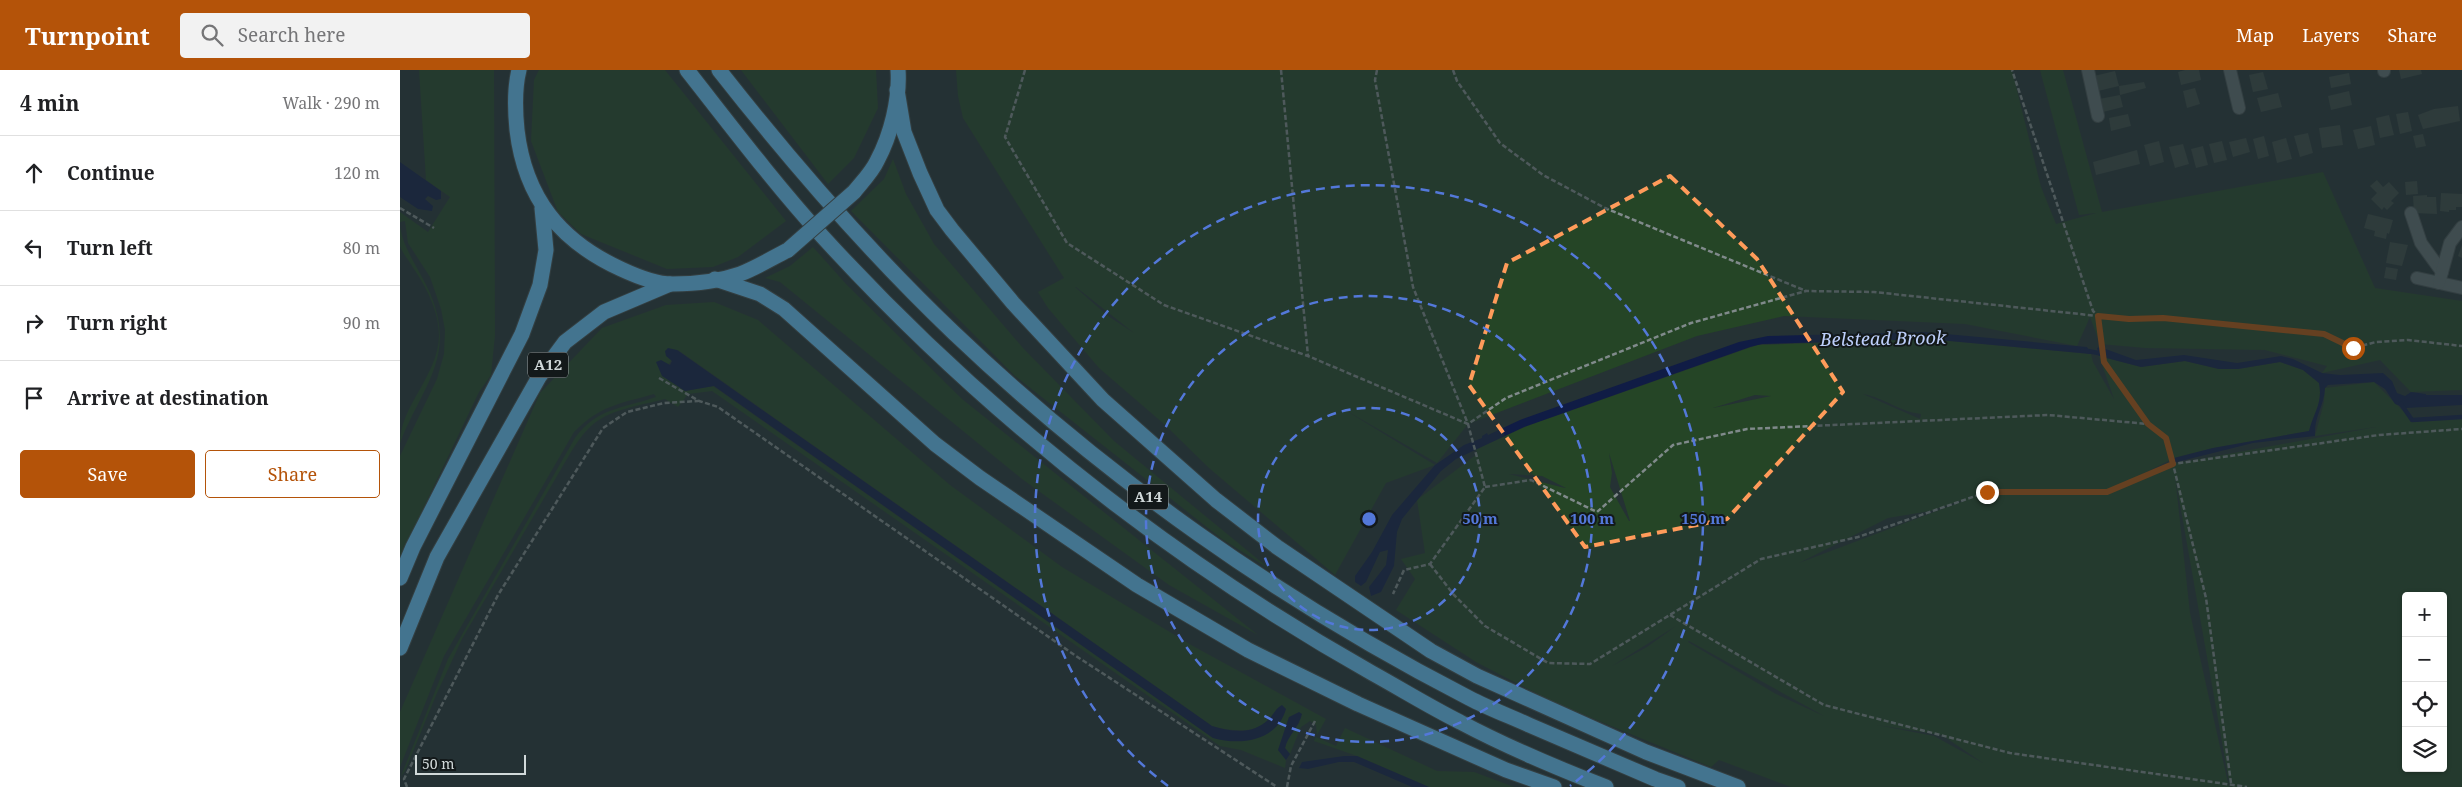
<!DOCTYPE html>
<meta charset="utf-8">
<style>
:root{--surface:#fff;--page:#f2f2f2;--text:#202124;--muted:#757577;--line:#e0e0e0;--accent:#b45309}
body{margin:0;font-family:"Noto Serif",serif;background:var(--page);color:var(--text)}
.controls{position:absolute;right:15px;bottom:15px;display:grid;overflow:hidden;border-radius:5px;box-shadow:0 1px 4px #0004}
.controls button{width:45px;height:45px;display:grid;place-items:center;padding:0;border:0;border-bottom:1px solid var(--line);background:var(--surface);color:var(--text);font:25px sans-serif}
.scale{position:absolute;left:15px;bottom:12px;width:111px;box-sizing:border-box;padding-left:5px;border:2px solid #d1d9da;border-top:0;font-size:14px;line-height:18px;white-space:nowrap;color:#d1d9da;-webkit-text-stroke:4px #13191a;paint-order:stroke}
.stop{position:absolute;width:15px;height:15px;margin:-11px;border:4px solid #b45309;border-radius:50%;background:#fff}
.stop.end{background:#b45309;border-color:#fff;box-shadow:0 1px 5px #0008}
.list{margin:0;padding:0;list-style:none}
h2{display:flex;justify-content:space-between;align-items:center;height:65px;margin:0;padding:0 20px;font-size:21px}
h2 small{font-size:16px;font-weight:400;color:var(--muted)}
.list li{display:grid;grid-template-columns:32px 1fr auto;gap:15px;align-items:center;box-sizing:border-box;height:75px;padding:0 20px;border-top:1px solid var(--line)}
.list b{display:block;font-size:19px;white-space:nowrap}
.list em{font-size:16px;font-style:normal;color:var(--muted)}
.actions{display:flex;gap:10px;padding:15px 20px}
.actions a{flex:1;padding:11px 0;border:1px solid var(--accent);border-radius:5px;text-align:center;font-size:18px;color:var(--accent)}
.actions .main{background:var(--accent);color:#fff}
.icon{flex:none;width:28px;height:28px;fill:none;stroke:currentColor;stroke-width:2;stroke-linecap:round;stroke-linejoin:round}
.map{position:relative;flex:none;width:2062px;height:717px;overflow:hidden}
header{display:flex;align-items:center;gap:30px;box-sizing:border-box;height:70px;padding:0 25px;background:var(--accent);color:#fff}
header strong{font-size:24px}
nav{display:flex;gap:28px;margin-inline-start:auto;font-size:18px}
.search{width:350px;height:45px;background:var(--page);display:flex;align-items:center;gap:12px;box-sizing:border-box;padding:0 18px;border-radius:5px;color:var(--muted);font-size:19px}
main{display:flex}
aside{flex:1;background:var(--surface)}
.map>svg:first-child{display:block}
.green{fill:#254526;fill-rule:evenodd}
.water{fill:#101c45}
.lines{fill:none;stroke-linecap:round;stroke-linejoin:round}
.stream{stroke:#101c45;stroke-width:4.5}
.building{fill:#3a4743}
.minor-casing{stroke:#454f51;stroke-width:14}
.highway-casing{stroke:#454f51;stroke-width:17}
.path{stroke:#808a8b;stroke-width:2.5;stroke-dasharray:5 2.5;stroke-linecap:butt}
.minor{stroke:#5f6d6f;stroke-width:12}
.highway{stroke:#69c6fc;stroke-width:15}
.highway-bridge-casing{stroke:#454f51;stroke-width:17;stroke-linecap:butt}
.highway-bridge{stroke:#69c6fc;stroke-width:15}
.route{stroke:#b45309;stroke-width:6}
.marked{fill:none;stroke:#ff9b5a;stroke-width:4;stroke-dasharray:10 6;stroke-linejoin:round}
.ring{fill:none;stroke:#5378d9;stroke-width:2.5;stroke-dasharray:9 6}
.labels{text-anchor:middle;stroke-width:4;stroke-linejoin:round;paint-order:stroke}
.shield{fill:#13191a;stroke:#989fa0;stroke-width:1}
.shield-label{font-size:15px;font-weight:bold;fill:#d1d9da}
.water-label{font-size:18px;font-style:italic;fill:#bdcffb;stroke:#13191a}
.centre{fill:#5378d9;stroke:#13191a;stroke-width:2.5}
.ring-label{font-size:15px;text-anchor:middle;font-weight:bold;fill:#5378d9;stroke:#13191a;stroke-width:4;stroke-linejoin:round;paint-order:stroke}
</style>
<header>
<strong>Turnpoint</strong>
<div class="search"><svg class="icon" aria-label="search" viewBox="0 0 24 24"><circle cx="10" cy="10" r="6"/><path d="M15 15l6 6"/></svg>Search here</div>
<nav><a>Map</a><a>Layers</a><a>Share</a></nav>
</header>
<main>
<aside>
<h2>4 min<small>Walk · 290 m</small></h2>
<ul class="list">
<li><svg class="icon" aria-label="ahead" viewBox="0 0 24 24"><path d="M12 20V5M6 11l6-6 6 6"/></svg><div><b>Continue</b></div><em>120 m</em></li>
<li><svg class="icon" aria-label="left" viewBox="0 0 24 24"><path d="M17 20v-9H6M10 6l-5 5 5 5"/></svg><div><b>Turn left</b></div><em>80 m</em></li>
<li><svg class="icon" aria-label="right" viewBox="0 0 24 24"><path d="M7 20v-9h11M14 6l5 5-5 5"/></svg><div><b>Turn right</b></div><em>90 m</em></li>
<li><svg class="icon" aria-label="arrive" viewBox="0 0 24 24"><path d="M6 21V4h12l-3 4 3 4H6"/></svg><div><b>Arrive at destination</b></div></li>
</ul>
<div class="actions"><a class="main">Save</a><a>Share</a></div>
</aside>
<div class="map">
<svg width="2062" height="717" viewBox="0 0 2062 717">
<rect width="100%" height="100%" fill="#253234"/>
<!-- green -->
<g class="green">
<polygon points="19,0 94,0 95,265 91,305 79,322 0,487 0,386 37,309 44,284 45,260 41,239 30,207 8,173 5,151 0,152 0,142 28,162 50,127 26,110"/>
<polygon points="139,0 265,0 386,151 338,187 313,197 267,199 181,164 158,142 131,71 134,10"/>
<polygon points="341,0 476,0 478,38 454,88 428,114"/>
<path d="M556 0H1612L1641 117 1656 154 1696 143 1679 145 1640 0H1663L1702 142 1923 102 1975 218 2062 231V320L2011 322 1980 290 1922 303 1927 296 1865 280 1745 278 1700 274 1690 247 1677 276 1565 254 1384 246 1297 266 1068 354 1037 393 940 337 1035 395 986 413 935 505 809 398 764 354 699 298 648 238 638 222 664 208 563 48 558 26ZM675 217H676L734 263 708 246Z"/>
<polygon points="493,89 506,124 534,174 623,278 714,371 871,500 822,469 615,306 451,141 484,109"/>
<path d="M0 157C4 181 20 200 30 223 57 288 22 316 0 373 0 336 38 306 39 266 39 240 26 217 12 196 9 190 2 183 0 176 0 171 0 163 0 157Z"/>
<polygon points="413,177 446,214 562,329 858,565 769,515 622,409 380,212 365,208 390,196"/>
<path d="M314 232 358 250 550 415 662 497 793 576 926 649 917 665 916 655 910 651 901 657 890 684 885 678 887 671 900 652 889 647 878 680 886 690 885 698 841 680 820 676 312 321 288 324 278 337 265 329C239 336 207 339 188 359 181 366 176 374 171 382L62 569 37 623 5 701 1 706 48 589 175 368C198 337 222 339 256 327L254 324C219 334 201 335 174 362L44 586 0 697V642L140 323 202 258 266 235ZM278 280 812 656C838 663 864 665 878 637L863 666 813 668 313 316 285 321 263 303Z"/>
<path d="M1528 269 1691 284 1693 292 1714 329 1699 286 1741 297 1785 291 1819 299H1838L1880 292 1903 300 1919 313C1923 333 1914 342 1909 361L1813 378 1774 388 1773 394 1976 357 1915 366 1924 332 1925 318 1974 312 2012 350 2062 347V717H1830L1775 406 1790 543 1829 717H1391L1319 690 1311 697 1155 633 1076 592 996 540 1015 509 1001 489 1025 483 1017 430 1077 384 1076 379 1127 356 1357 275ZM1463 324C1485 328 1498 341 1521 344L1520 349ZM1355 325 1371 326 1313 338ZM1209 383 1230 451H1229L1210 417 1212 403ZM1770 390 1773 395 1716 418 1717 417ZM1109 404 1142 406 1166 418H1165ZM1566 429V430L1399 493 1488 448 1530 441ZM2006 526H2043V698H2006ZM1276 556 1247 577 1212 596ZM1288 572 1289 571 1424 646 1376 624ZM1477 655 1542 665 1583 693 1534 666Z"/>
<polygon points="945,658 1037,701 1074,702 1114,717 1029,717 957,686 914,671 916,667 936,676"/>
</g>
<!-- water -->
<g class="water">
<polygon points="0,92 41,121 41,129 36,130 28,126 25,129 33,136 32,141 18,139 0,127"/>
<polygon points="1524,262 1687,277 1691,284 1528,269 1362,274 1350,277 1124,357 1056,389 1041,401 1002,449 997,462 994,496 981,522 971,526 969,517 986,495 988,480 980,482 966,512 961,516 955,512 955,506 972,482 992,445 1035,395 1064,375 1082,368 1082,366 1087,363 1088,365 1120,350 1339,272 1368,266"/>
<path d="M1700 277 1736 290 1784 285 1837 293 1881 286 1893 289 1922 303 1940 305 1983 303 1992 311 1997 323 2005 326 2011 322 2026 324V325H2062V335L2006 338 1995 334 1985 319 1974 312 1928 315 1925 318C1924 337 1914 346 1915 366L1853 373 1773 393 1771 390 1774 388 1813 378 1909 361C1914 342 1923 333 1919 313L1903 300 1880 292 1838 299H1819L1785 291 1741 297 1699 286 1697 278Z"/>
<path d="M268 278 277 280 812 656C832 662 853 665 869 649 874 644 876 638 882 635L886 639C877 671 841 676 813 668L314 316 285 321 262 306 256 292 261 290 270 295 272 291 266 286 265 281Z"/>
<path d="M899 642 902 644C899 657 888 665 885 678L890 684 886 690 878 680 889 647Z"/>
<polygon points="944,686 957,686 1029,717 1012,717 954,692 939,692 908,699 899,698 902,692"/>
</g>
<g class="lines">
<!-- stream -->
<g class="stream">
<polyline points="1683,280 1703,284"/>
<polyline points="2001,334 2012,350 2062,347"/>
</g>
</g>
<!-- building -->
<g class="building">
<polygon points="1785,0 1799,0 1801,10 1781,15 1778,2"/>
<polygon points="1999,0 2021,0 2022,4 2001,9"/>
<polygon points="1715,1 1719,16 1698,21 1694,6"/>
<polygon points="1863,2 1868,19 1853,22 1849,5"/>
<polygon points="1949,3 1951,14 1931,18 1929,7"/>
<polygon points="1744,12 1746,18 1720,25 1719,16"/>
<polygon points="1795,18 1800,34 1787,38 1783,21"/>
<polygon points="1949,21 1952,35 1931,40 1928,26"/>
<polygon points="1878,23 1882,37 1861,42 1857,28"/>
<polygon points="1720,25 1723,37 1703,42 1699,29"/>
<polygon points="2058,36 2060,51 2023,59 2018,45 2034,39"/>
<polygon points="2008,42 2012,61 2000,64 1996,44"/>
<polygon points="1728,44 1731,56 1711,61 1709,48"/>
<polygon points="1989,45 1994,65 1980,68 1976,48"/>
<polygon points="1940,55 1943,75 1922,78 1919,58"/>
<polygon points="1971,56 1975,75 1958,79 1953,60"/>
<polygon points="1908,63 1913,83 1900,87 1894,66"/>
<polygon points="2023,64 2026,76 2016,78 2013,66"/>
<polygon points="1864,66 1869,86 1858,89 1853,69"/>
<polygon points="1846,68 1850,82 1833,87 1829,72"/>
<polygon points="1886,68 1892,89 1877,93 1872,72"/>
<polygon points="1759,71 1764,92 1750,96 1744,75"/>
<polygon points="1822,71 1827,90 1814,93 1809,74"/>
<polygon points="1783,74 1789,94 1775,98 1769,77"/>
<polygon points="1803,76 1808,95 1796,98 1791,79"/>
<polygon points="1737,80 1740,94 1696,105 1693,92"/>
<polygon points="1977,110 1983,117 1989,112 1999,123 1991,131 1994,133 1987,140 1984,137 1982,140 1971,129 1977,123 1970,116"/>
<polygon points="2017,111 2018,124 2006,125 2005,112"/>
<polygon points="2041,123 2062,124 2062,137 2056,137 2056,140 2049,140 2049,142 2040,141"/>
<polygon points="2027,125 2027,127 2036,127 2037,144 2014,143 2013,126"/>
<polygon points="1968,144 1993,150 1989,164 1987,163 1986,169 1974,166 1975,161 1964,158"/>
<polygon points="1990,172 2008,175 2002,196 1986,193"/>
<polygon points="2062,175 2062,188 2058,186"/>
<polygon points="1986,197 1998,199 1996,210 1984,208"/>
</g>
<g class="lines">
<!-- minor casing -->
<g class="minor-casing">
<g id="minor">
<polyline points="1688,0 1698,46"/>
<polyline points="1830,0 1839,38"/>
<polyline points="1984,0 1984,1"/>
<polyline points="2011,143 2021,173 2042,202"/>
<polyline points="2017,208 2062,218"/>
<polyline points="2039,213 2050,173 2062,157"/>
</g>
</g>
<!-- highway casing -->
<g class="highway-casing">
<g id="highway">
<path d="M119 0C114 20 115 40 117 60 125 128 160 171 221 199 236 206 256 214 272 214 294 214 320 211 340 204 356 198 372 188 388 180"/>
<path d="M287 0C331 56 374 113 422 166 581 340 767 487 972 603 1001 619 1030 637 1060 652 1107 677 1157 698 1206 717"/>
<path d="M319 0C392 93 469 182 554 263 706 408 882 532 1069 628 1088 638 1109 646 1129 655 1171 673 1213 691 1255 709L1278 717"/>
<polyline points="497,20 504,62 520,103 537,140 552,160 613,233 703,330 816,430 877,477 1031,581 1077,606 1246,682 1338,717"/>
<path d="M454 122C462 112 472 102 477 91 491 65 500 29 498 0"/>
<polyline points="315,209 360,224 384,239 535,374 580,408 737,515 848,580 958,634 1106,700 1154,717"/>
<polyline points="0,508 13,477 122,264 140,215 146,180 142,138"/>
<polyline points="0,578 37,487 139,307 165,272 204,242 270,214"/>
</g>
</g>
<!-- path -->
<g class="path">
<polyline points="625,0 605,67 667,173 764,235 908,286 1068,354 1106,328 1291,253 1406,221 1474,222 1698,246 1693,241 1612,0"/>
<polyline points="881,0 908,286"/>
<polyline points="977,0 975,10 1013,217 1068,354 1085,417 1030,494 1004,500 993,524"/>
<polyline points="1053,0 1057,11 1100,73 1143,105 1205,138 1406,221"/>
<polyline points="0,138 34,158"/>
<polyline points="259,308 299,331 318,337 676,586 877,717"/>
<polyline points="1085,417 1131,410 1197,442 1273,375 1347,359 1648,345 1748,354"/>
<polyline points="1030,494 1054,525 1085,556 1148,593 1190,594 1361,489 1458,467 1587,422 1707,422 1773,394 1766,368 1748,354 1704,292 1698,246 1729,249 1763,248 1924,264 1953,278 1976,272 2008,270 2062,276"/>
<polyline points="1270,545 1424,635 1610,683 1847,717"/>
<polyline points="1831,713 1806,528 1773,394 1979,365 2062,359"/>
<polyline points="7,717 4,709 98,525 203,358 227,342 264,333 298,331"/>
<polyline points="887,717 891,696 915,651"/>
</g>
<!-- minor -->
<use href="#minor" class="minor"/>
<!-- highway -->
<use href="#highway" class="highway"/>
<!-- highway-bridge casing -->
<g class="highway-bridge-casing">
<polyline id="highway-bridge" points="388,180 454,122"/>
</g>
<!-- highway-bridge -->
<use href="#highway-bridge" class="highway-bridge"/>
</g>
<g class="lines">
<!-- route -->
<polyline class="route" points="1587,422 1707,422 1773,394 1766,368 1748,354 1704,292 1698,246 1729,249 1763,248 1924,264 1953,278"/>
</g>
<!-- marked area -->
<path d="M0 0H2062V717H0ZM1270 106 1357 189 1443 322 1327 449 1185 477 1069 315 1107 193Z" fill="#253234" fill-opacity=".55" fill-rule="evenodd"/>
<path class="marked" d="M1270 106 1357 189 1443 322 1327 449 1185 477 1069 315 1107 193Z"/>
<!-- distance rings -->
<g class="ring">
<circle cx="969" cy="449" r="111"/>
<circle cx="969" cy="449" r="223"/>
<path d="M768 716A334 334 0 1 1 1170 716"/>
</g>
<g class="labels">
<!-- shield labels -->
<g class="shield">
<rect x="128" y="282.5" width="40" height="25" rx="4"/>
<rect x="728" y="414.5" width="40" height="25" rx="4"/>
</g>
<g class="shield-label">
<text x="148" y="300">A12</text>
<text x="748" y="432">A14</text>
</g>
<!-- water labels -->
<g class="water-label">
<text transform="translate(1483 269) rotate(-1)" y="6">Belstead Brook</text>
</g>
</g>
<circle cx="969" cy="449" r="8" class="centre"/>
<g class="ring-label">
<text x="1080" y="454">50 m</text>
<text x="1192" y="454">100 m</text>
<text x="1303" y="454">150 m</text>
</g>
</svg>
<div class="controls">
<button>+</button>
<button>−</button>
<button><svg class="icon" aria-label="locate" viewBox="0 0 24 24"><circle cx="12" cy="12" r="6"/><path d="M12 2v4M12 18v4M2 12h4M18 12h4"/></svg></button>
<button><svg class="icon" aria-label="layers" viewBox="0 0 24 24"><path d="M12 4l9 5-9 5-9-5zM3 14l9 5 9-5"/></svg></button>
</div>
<div class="scale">50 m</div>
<div class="stop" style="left:1953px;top:278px"></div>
<div class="stop end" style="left:1587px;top:422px"></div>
</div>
</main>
